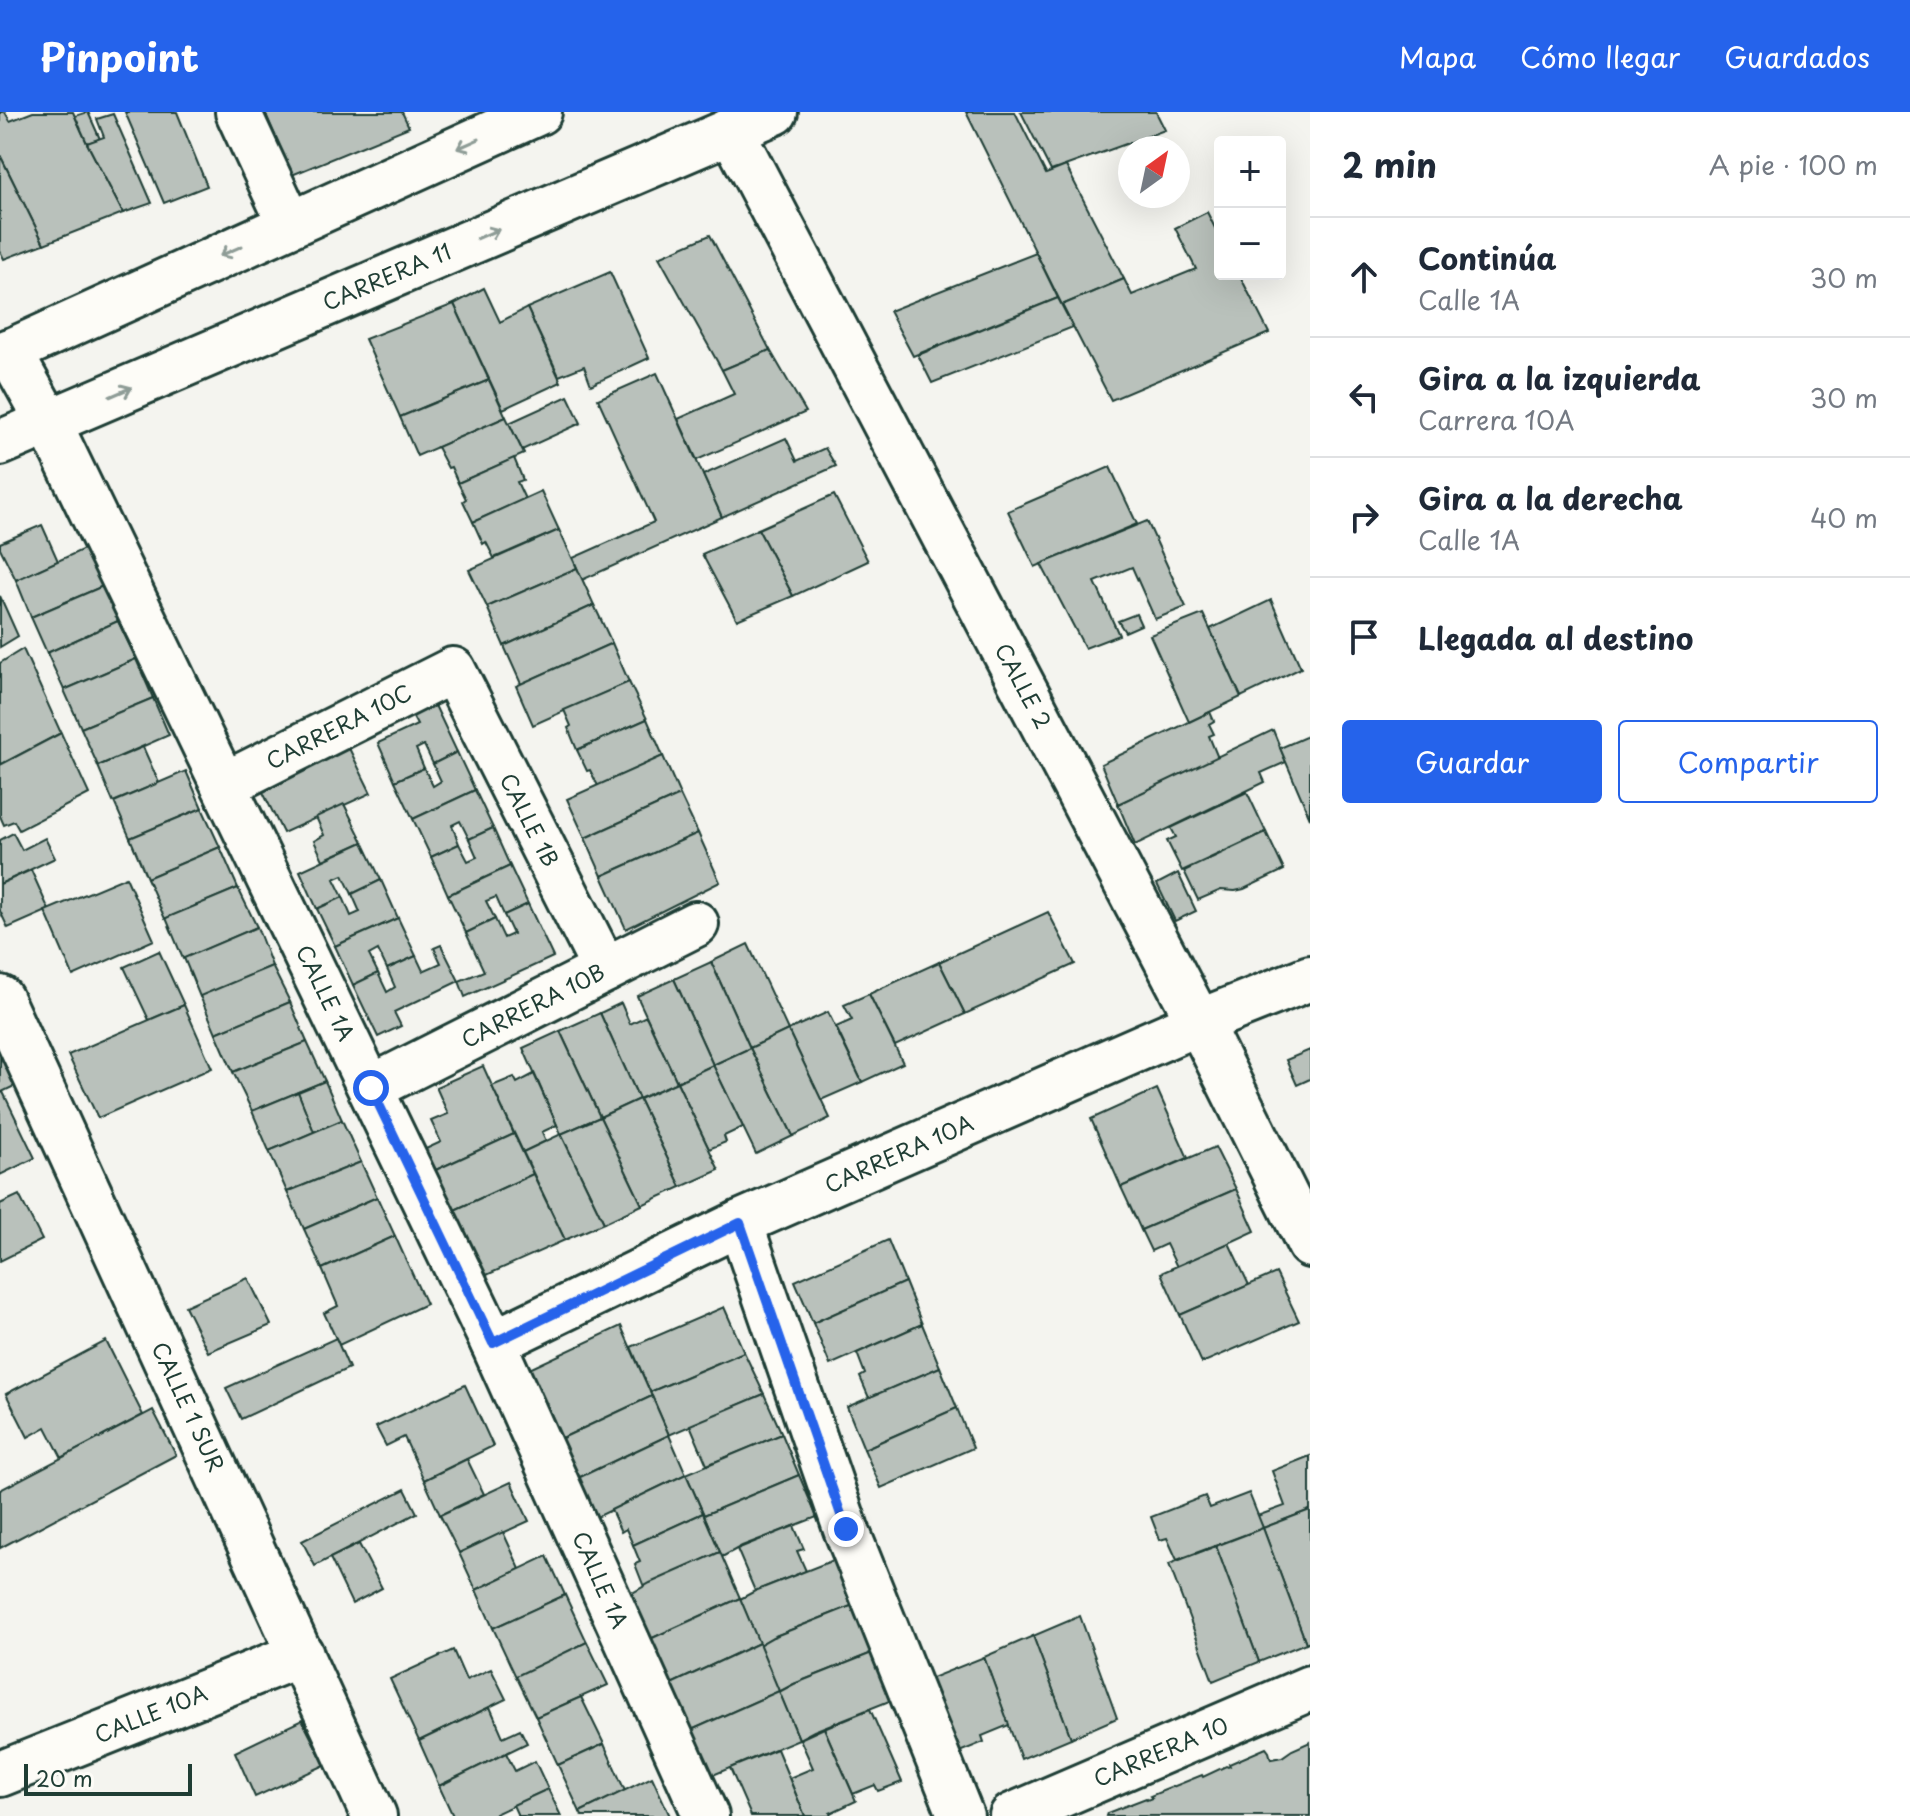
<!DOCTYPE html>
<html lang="es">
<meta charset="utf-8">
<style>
:root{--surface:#fff;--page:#f2f2f3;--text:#1f2937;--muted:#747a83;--line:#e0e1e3;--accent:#2563eb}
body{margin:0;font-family:"Playpen Sans",sans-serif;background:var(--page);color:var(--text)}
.controls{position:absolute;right:24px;top:24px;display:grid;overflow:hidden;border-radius:8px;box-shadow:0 8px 32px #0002}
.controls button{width:72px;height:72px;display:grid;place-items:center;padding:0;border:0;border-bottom:2px solid var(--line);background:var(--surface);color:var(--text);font:40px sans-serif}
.compass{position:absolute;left:1118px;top:24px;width:72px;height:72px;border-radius:50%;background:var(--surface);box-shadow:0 8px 32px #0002;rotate:33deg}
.scale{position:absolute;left:24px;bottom:20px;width:168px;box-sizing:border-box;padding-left:8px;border:4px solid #1f3d34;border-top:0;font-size:22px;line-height:28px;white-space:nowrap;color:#1f3d34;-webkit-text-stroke:6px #fdfcf7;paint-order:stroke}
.stop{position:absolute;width:24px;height:24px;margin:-18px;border:6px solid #2563eb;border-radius:50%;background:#fff}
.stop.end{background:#2563eb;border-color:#fff;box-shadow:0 2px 8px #0008}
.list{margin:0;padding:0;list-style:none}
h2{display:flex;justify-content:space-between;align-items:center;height:104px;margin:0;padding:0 32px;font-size:34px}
h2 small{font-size:26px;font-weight:400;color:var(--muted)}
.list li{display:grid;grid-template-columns:52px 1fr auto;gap:24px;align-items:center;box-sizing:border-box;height:120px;padding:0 32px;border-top:2px solid var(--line)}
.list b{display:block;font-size:30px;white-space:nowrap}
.list p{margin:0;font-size:26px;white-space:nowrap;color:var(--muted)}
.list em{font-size:26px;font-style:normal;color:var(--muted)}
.actions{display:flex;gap:16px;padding:24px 32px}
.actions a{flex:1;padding:18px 0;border:2px solid var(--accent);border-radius:8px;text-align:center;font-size:28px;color:var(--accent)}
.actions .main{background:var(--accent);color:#fff}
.icon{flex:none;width:44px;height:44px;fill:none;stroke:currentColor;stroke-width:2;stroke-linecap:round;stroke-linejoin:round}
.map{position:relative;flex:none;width:1310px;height:1704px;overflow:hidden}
header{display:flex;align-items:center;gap:48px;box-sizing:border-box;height:112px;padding:0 40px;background:var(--accent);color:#fff}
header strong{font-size:38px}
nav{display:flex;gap:44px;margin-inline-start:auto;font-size:28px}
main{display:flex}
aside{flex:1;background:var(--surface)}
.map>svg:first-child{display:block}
.building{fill:#b9c1bb;stroke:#1f3d34;stroke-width:2}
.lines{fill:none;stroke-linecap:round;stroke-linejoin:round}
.minor-casing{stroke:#1f3d34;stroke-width:50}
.secondary-casing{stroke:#1f3d34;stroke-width:50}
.minor{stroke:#fdfcf7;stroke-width:44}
.secondary{stroke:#fdfcf7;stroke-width:44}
.oneway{stroke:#8e9c96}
.route{stroke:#2563eb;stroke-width:10}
.labels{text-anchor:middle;stroke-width:6;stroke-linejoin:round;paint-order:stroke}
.street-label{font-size:22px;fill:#1f3d34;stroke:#fdfcf7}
</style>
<header>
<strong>Pinpoint</strong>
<nav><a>Mapa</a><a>Cómo llegar</a><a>Guardados</a></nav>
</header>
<main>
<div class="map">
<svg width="1310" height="1704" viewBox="0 0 1310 1704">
<rect width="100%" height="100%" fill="#f4f4ef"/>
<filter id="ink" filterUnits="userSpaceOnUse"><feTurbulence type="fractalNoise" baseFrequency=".0125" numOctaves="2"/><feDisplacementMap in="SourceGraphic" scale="16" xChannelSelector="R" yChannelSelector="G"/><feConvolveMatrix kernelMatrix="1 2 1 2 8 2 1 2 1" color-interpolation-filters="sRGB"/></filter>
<g filter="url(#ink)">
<!-- building -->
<g class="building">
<polygon points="0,0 5,0 10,9 33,0 73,0 87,31 123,101 44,132 0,43"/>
<polygon points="88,0 100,27 87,31 75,4"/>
<polygon points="125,0 177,0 207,74 164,91"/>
<polygon points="265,0 402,0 409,15 292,63"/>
<polygon points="966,0 1015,0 1046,62 1066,54 1124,167 1062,193"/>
<polygon points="1021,0 1156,0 1165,18 1051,59"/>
<polygon points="113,2 152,91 123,101 87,31 104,25 97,7"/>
<polygon points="0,43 44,132 4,147 0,139"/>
<polygon points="1207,100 1220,126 1220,162 1239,162 1269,221 1111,288 1062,193 1124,167 1132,183 1196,157 1175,116"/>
<polygon points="710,123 770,238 722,258 659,145"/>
<polygon points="1036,141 1058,186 913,244 889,199"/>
<polygon points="610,160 649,246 591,273 584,254 559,264 527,196"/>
<polygon points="484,176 500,210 527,196 561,270 503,297 454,192"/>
<polygon points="1058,186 1073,215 932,271 918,243"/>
<polygon points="454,192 489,268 400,305 365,227"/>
<polygon points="770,238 806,300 697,348 678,307 734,282 722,258"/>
<polygon points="657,261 722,405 582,468 573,446 654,410 598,287"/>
<polygon points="489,268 506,305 417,344 400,305"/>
<polygon points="568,284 581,311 522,338 509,311"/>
<polygon points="506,305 524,342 458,371 451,355 448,356 437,335"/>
<polygon points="786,326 797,349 825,336 836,354 722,405 703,363"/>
<polygon points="514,346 523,368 517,370 525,387 473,410 463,389 466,387 458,371"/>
<polygon points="1110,355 1137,412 1035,455 1008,399"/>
<polygon points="541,379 559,418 494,446 486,430 483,432 473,410"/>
<polygon points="834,383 868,449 793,484 758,417"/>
<polygon points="1147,409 1186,495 1155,507 1132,455 1095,470 1119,523 1085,536 1041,452"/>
<polygon points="42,413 58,449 16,468 0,436 0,431"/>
<polygon points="758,417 793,484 737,508 702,442"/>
<polygon points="559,418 577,456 487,495 469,458"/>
<polygon points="86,436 103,474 31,505 16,468"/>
<polygon points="577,456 594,493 504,534 487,495"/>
<polygon points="103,474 118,509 47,541 31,505"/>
<polygon points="0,484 18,524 0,535"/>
<polygon points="1271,488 1301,556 1241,585 1210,517"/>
<polygon points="594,493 612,531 521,572 504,534"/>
<polygon points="1136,502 1141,513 1125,520 1118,509"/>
<polygon points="1203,502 1241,585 1189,610 1150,523"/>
<polygon points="118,509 136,547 64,578 47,541"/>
<polygon points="612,531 629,570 533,613 516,574"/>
<polygon points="23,537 61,621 0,653 0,551"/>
<polygon points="136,547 153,586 81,616 64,578"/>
<polygon points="629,570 647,607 577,638 568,616 571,614 564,598"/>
<polygon points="153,586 169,623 98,654 81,616"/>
<polygon points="432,587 457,640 433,652 424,633 416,637 424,656 395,669 378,631 417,613 409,598"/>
<polygon points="1210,600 1214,609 1209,612 1214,622 1209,624 1218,646 1118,692 1101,652"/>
<polygon points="647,607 663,644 598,674 590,658 587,659 577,638"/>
<polygon points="1273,618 1286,650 1261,661 1265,670 1135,733 1118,692"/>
<polygon points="61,621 89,682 19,718 14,709 4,713 0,704 0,653"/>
<polygon points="1310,623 1310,706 1280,636"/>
<polygon points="345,628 371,681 283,721 257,668"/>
<polygon points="143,635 159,671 113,690 98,654"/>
<polygon points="457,640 475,678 413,707 395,669 424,656 433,674 441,669 433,652"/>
<polygon points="663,644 680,683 585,726 567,687"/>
<polygon points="186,659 202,696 130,726 114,690"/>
<polygon points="475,678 493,716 469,727 460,709 452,713 459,732 431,745 413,707"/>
<polygon points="1247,680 1266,720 1182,759 1167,729 1176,725 1171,716"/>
<polygon points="680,683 698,721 602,764 585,726"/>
<polygon points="344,692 363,730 323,748 314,729 324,723 316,705"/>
<polygon points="202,696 220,735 147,766 130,726"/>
<polygon points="493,716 510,754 448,783 431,745 459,732 468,749 477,745 469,727"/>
<polygon points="1266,720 1284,758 1244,777 1235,779 1221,778 1198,788 1184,759"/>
<polygon points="13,721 22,738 45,726 55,746 0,772 0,728"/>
<polygon points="698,721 720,770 626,817 602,764"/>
<polygon points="363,730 381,768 352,782 343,763 334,767 343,785 317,797 300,759"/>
<polygon points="220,735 238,776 165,807 147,766"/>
<polygon points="510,754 528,792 504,803 496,785 486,789 495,807 466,821 448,783"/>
<polygon points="31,758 49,798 8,816 0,799 0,772"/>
<polygon points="1178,761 1196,799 1175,809 1157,772"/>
<polygon points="126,765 154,828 73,864 45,799"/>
<polygon points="381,768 398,806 335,834 317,797 343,785 351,804 360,800 352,782"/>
<polygon points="238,776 257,815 183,847 166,806"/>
<polygon points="528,792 553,845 465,885 459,869 484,859 466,821 495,807 504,826 513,822 504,803"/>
<polygon points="1048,800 1075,852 965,902 939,850"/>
<polygon points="398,806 416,844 387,857 378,838 369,843 378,861 353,873 335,834"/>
<polygon points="257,815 272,854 200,885 184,846"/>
<polygon points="748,832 788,918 750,936 711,850"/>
<polygon points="441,833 459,869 394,900 401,914 378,925 353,873 378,861 387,880 395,875 387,857 416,844 423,859 441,851 434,836"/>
<polygon points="159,839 184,893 149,908 124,855"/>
<polygon points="711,850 750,936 713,953 674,867"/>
<polygon points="939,850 965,902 895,934 869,882"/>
<polygon points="272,854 290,890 216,921 200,884"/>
<polygon points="674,867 713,953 677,970 637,884"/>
<polygon points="869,882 903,951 862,970 836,915 852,908 844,893"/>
<polygon points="290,890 307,930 233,960 216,921"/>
<polygon points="621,891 630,912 646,904 677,970 639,987 600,901"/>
<polygon points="184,893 212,956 98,1006 68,943"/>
<polygon points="0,898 33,965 0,981"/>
<polygon points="828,900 862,970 821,988 788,918"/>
<polygon points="600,901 639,987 600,1005 560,919"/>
<polygon points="788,918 830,1006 793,1024 750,936"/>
<polygon points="560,919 600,1005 561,1022 523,936"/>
<polygon points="307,930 325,969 252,999 233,960"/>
<polygon points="750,936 793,1024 756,1042 713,953"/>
<polygon points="1310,938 1310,967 1297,973 1286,948"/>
<polygon points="713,953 743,1015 724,1024 726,1030 709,1037 677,970"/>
<polygon points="483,954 514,1022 427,1062 417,1041 441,1030 431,1009 448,1002 436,975"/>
<polygon points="534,962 557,1013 542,1020 546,1029 523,1040 492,974 514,965 517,971"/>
<polygon points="325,969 342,1008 314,1020 298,980"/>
<polygon points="677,970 719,1058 681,1075 639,987"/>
<polygon points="1157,977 1188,1046 1121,1075 1091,1007"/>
<polygon points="3,980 35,1046 0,1063 0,981"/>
<polygon points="298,980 314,1020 269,1039 252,999"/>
<polygon points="639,987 681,1075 642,1093 600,1005"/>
<polygon points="600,1005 642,1093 604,1111 561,1022"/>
<polygon points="342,1008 361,1050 287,1080 269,1039"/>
<polygon points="514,1022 533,1062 446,1102 427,1062"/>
<polygon points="561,1022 604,1111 565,1128 523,1040"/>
<polygon points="1215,1035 1236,1077 1141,1118 1121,1075"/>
<polygon points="361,1050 377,1085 304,1117 287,1080"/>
<polygon points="533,1062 565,1128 480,1166 446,1102"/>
<polygon points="1236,1077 1255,1119 1177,1155 1166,1132 1151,1139 1141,1118"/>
<polygon points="19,1083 42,1128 0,1149 0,1092"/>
<polygon points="377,1085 395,1124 322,1157 304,1117"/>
<polygon points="395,1124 426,1192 339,1233 324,1201 338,1194 322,1157"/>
<polygon points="888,1128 905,1170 813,1211 795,1169"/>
<polygon points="1229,1131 1249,1173 1180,1203 1161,1161"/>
<polygon points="1276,1161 1299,1209 1202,1251 1180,1203"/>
<polygon points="248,1166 271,1213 208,1240 185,1194"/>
<polygon points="905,1170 922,1212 830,1253 813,1211"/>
<polygon points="724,1195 744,1240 650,1280 631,1235"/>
<polygon points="922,1212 940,1255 869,1286 860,1265 865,1262 857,1241"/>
<polygon points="621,1214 652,1284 558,1328 525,1259"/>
<polygon points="336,1226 349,1256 241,1307 226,1276"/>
<polygon points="106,1229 143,1303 62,1346 46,1315 28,1325 6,1282"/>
<polygon points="744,1240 764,1282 669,1323 650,1280"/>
<polygon points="940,1255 957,1296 864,1337 847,1295"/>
<polygon points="465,1273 493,1334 424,1368 404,1325 386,1334 376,1315"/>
<polygon points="764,1282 782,1322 707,1353 690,1313"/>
<polygon points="652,1284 669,1323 576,1367 558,1328"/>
<polygon points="957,1296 973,1336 881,1376 864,1337"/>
<polygon points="153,1298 176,1343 0,1436 0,1378"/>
<polygon points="782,1322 799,1363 704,1403 686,1362"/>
<polygon points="669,1323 686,1362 595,1406 576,1367"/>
<polygon points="1310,1344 1310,1398 1263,1416 1257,1404 1285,1394 1272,1359"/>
<polygon points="467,1347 484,1382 440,1403 424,1368"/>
<polygon points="686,1362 703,1401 633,1433 626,1417 621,1420 611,1398"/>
<polygon points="799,1363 817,1405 742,1434 722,1445 704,1403"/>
<polygon points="511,1370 529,1409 459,1441 440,1403"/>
<polygon points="405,1377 417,1401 315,1454 302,1429"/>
<polygon points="1249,1381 1263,1416 1177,1448 1167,1426 1160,1428 1151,1405 1205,1384 1210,1396"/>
<polygon points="1310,1398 1310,1529 1306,1531 1263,1416"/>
<polygon points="703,1401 720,1440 644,1475 635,1452 640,1450 633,1433"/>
<polygon points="794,1414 804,1437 797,1439 806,1459 755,1479 737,1437"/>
<polygon points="1263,1416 1306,1531 1259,1550 1216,1434"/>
<polygon points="503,1420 520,1457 476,1478 459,1441"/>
<polygon points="359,1432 382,1476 352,1492 330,1446"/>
<polygon points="1216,1434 1259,1550 1213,1569 1169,1452"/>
<polygon points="720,1440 740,1486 648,1528 629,1483 650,1471"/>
<polygon points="547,1444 565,1483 493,1516 476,1478"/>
<polygon points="836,1447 856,1492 773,1525 759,1533 740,1487 755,1479"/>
<polygon points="565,1483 587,1530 516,1565 493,1516"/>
<polygon points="740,1486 759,1531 667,1574 648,1528"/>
<polygon points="856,1492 877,1539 794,1572 779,1580 759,1533 773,1525"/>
<polygon points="1080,1504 1117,1606 1071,1626 1033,1524"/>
<polygon points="1033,1524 1071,1626 1021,1647 984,1545"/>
<polygon points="587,1530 608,1573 536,1605 516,1564"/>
<polygon points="759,1531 779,1579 687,1620 667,1574"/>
<polygon points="453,1538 466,1568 491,1557 506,1587 419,1629 390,1567"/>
<polygon points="877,1539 897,1586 814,1619 799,1627 779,1580 794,1572"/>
<polygon points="984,1545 1009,1613 982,1624 984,1630 957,1641 929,1567"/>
<polygon points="779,1579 799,1627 706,1666 687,1620"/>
<polygon points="581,1585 604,1632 558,1653 536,1605"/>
<polygon points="490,1595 503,1625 520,1617 527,1631 439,1674 419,1629"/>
<polygon points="870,1597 902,1670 878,1679 875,1673 853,1682 824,1616"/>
<polygon points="302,1608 325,1653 255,1685 235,1640"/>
<polygon points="824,1616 856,1689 830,1701 831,1704 805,1704 789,1666 813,1656 800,1627"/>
<polygon points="1310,1630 1310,1704 1106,1704 1107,1701 1146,1686 1147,1688 1152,1686 1150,1684 1202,1663 1203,1665 1226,1654 1228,1655 1230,1654 1229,1652 1266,1636 1269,1640 1271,1647 1282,1645 1292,1638"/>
<polygon points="604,1632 625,1679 580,1700 558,1653"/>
<polygon points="777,1637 789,1666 805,1704 751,1704 730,1656"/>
<polygon points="506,1641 515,1659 535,1649 548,1677 491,1704 453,1704 439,1674"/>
<polygon points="652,1665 670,1704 582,1704 580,1700"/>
<polygon points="548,1677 561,1704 518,1704 513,1693"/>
</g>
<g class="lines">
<!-- minor casing -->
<g class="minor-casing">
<g id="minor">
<polyline points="238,0 290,112"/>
<polyline points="731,18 1199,910 1310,1133"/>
<polyline points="9,239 49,311 493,1231 706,1704"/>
<polyline points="224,673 453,558 605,858"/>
<polyline points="0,886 374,1704"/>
<polyline points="371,976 696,812"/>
<polyline points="740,1111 846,1417 961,1704"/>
<polyline points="493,1231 740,1111 1199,910 1310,866"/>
<polyline points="0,1662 301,1542"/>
<polyline points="1012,1704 1310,1576"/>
</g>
</g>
<!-- secondary casing -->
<g class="secondary-casing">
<g id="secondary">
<polyline points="0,244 539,0"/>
<polyline points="0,331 775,0"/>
</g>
</g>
<!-- minor -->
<use href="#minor" class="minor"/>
<!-- secondary -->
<use href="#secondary" class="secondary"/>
</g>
<!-- one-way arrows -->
<defs><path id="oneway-shaft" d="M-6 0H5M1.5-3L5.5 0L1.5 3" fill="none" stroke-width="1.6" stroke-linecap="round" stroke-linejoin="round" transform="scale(2)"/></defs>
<g class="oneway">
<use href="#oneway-shaft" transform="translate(468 32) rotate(156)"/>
<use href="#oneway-shaft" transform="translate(488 122) rotate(-23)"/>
<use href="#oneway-shaft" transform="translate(231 139) rotate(156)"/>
<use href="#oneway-shaft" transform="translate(121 280) rotate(-23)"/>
</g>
</g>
<g class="lines" filter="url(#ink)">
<!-- route -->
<polyline class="route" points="371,976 493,1231 740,1111 846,1417"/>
</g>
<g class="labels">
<!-- street labels -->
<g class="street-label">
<text transform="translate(387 165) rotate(-23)" y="8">CARRERA 11</text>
<text transform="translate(1023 574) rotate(62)" y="8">CALLE 2</text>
<text transform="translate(339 615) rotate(-27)" y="8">CARRERA 10C</text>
<text transform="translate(529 708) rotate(63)" y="8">CALLE 1B</text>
<text transform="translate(325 881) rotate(64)" y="8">CALLE 1A</text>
<text transform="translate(533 894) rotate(-27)" y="8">CARRERA 10B</text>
<text transform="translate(899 1042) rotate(-24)" y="8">CARRERA 10A</text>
<text transform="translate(188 1295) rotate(65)" y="8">CALLE 1 SUR</text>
<text transform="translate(600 1468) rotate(66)" y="8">CALLE 1A</text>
<text transform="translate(151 1602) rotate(-22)" y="8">CALLE 10A</text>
<text transform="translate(1161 1640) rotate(-23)" y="8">CARRERA 10</text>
</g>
</g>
</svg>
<div class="controls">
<button>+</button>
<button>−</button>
</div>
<svg class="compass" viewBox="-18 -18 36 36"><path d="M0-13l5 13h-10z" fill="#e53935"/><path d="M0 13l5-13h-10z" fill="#747a83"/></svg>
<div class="scale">20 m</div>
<div class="stop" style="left:371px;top:976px"></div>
<div class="stop end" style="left:846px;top:1417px"></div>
</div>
<aside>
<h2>2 min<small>A pie · 100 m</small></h2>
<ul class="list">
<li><svg class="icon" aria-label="ahead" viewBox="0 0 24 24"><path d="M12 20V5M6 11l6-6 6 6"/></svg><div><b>Continúa</b><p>Calle 1A</p></div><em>30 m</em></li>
<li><svg class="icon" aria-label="left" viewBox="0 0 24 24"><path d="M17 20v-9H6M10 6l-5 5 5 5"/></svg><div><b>Gira a la izquierda</b><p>Carrera 10A</p></div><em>30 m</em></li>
<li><svg class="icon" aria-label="right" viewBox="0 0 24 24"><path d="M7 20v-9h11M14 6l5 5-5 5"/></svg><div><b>Gira a la derecha</b><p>Calle 1A</p></div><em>40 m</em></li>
<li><svg class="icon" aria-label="arrive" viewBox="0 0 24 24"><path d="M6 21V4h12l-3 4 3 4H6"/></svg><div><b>Llegada al destino</b></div></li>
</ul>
<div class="actions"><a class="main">Guardar</a><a>Compartir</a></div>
</aside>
</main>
